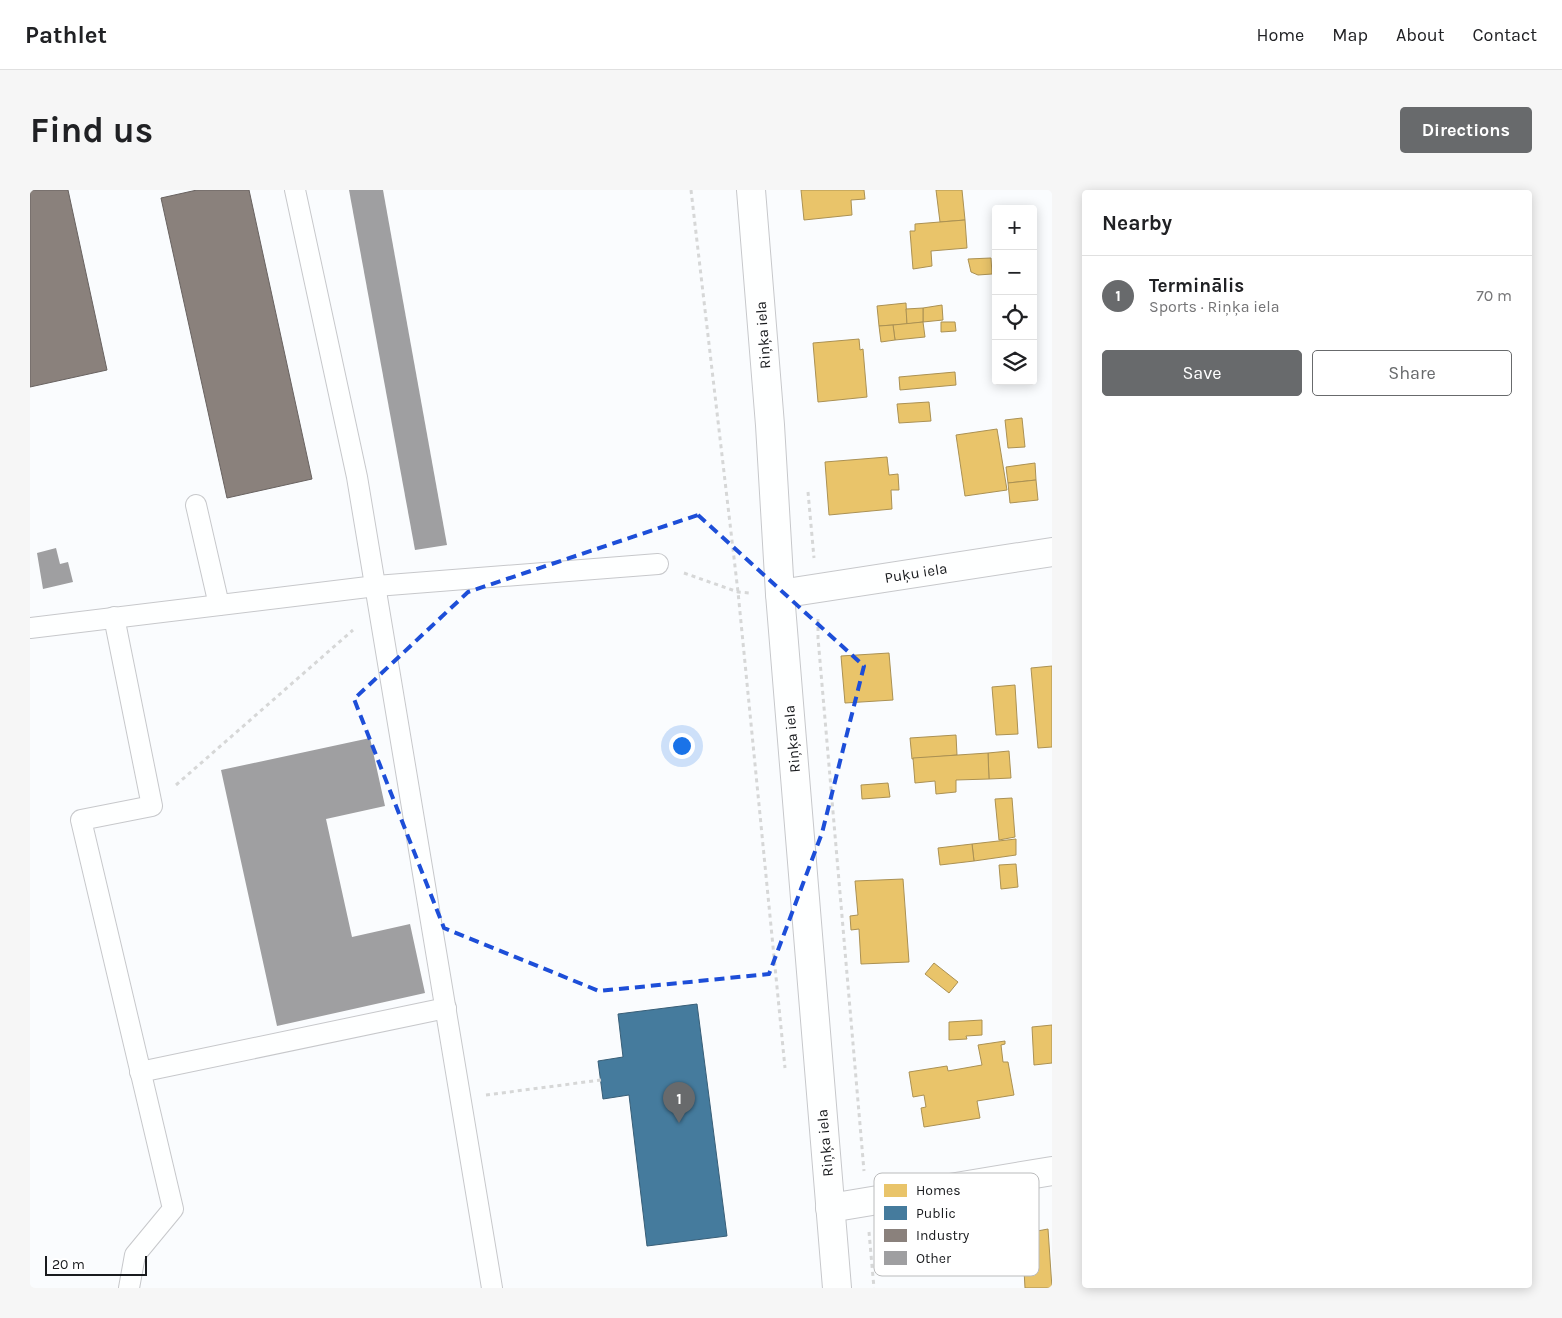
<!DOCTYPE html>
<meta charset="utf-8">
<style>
:root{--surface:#fff;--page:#f6f6f6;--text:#202124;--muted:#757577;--line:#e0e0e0;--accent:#686a6c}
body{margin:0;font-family:Karla,sans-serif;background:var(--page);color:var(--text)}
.controls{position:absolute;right:15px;top:15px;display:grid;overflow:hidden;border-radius:5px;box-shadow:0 2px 12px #0003}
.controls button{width:45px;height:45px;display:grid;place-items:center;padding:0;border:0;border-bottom:1px solid var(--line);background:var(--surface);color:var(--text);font:25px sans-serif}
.scale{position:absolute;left:15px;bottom:12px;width:102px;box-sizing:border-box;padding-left:5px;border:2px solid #191b1e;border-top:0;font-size:14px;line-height:18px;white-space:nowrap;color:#191b1e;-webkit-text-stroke:4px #fff;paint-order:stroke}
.you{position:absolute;left:651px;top:555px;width:18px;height:18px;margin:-12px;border:4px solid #fff;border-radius:50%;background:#1a73e8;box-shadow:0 0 0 8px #1a73e833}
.badge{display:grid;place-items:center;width:32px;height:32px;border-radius:50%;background:var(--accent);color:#fff;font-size:16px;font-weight:700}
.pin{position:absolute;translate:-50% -41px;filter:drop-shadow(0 1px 2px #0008)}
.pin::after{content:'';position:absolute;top:26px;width:18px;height:15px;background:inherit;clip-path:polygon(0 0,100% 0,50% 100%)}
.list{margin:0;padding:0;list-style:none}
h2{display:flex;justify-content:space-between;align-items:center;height:65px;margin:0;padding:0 20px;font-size:21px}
h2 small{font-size:16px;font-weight:400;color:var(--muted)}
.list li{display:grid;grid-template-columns:32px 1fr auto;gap:15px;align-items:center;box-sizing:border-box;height:80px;padding:0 20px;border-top:1px solid var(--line)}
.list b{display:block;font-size:19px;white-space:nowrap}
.list p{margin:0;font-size:16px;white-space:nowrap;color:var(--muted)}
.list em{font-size:16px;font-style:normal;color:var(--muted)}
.actions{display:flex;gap:10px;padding:15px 20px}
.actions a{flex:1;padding:11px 0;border:1px solid var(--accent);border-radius:5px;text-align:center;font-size:18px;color:var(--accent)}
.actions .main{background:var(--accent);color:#fff}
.icon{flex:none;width:28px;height:28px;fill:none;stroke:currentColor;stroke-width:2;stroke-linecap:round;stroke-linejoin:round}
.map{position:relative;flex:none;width:1022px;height:1098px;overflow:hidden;border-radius:5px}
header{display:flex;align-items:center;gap:30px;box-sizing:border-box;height:70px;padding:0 25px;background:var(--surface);border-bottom:1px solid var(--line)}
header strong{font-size:24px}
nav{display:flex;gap:28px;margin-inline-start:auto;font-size:18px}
.intro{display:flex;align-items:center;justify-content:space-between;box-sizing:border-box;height:120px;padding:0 30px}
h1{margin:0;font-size:35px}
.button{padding:12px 22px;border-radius:5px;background:var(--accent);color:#fff;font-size:18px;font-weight:700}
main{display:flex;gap:30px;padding:0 30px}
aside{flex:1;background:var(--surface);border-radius:5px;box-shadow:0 2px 12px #0003}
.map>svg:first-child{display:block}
.homes{fill:#e9c46a;stroke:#ab9153}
.public{fill:#457b9d;stroke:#385e77}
.industry{fill:#8a817c;stroke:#686260}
.building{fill:#9f9fa1}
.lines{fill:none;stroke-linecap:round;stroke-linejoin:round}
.lane-casing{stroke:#c7c8cb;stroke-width:22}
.street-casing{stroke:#c7c8cb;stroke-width:30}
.path{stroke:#d6d7d7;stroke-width:3;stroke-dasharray:4 4;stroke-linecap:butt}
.lane{stroke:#feffff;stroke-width:20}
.street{stroke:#feffff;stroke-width:28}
.marked{fill:none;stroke:#1d4ed8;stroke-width:4;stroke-dasharray:10 6;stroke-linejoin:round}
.labels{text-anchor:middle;stroke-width:5;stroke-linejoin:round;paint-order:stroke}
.street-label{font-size:15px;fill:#191b1e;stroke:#fff}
.key{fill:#fff;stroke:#babbbc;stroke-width:1}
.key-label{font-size:14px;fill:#191b1e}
</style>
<header>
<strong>Pathlet</strong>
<nav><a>Home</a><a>Map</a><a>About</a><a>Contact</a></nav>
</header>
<div class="intro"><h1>Find us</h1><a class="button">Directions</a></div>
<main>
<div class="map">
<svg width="1022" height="1098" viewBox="0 0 1022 1098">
<rect width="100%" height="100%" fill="#fafcfe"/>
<!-- homes -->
<g class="homes">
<polygon points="771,0 834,0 835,9 821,10 822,25 774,30"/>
<polygon points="906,0 932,0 935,30 910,32"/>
<polygon points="935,30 937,58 901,61 902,76 883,79 880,41 885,41 885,34"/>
<polygon points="961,68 962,84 948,85 941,82 938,69"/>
<polygon points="876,113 877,134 849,136 847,116"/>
<polygon points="912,115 913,130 893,132 893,118"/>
<polygon points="893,118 893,132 877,134 876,119"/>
<polygon points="893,132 895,147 865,150 863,135"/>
<polygon points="911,132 925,132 926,141 911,142"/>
<polygon points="863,135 865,150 851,152 849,136"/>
<polygon points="829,149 830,160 833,159 837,207 788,212 783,153"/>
<polygon points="925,182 926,195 870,200 869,187"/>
<polygon points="899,212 901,231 869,233 867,214"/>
<polygon points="992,228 995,257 978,258 975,230"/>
<polygon points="967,239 977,300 935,306 926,245"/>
<polygon points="857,267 859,285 868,284 869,300 861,300 862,319 799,325 795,272"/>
<polygon points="1005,273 1006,290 978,293 976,277"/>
<polygon points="1006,290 1008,310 980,313 978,293"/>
<polygon points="859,463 863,510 815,513 811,466"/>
<polygon points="1022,476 1022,557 1008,558 1001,478"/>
<polygon points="985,495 988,544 966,545 962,497"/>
<polygon points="926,545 927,565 882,569 880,548"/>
<polygon points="979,561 981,588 959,589 958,563"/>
<polygon points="958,563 959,589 926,590 926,602 906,604 905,591 885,593 883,568"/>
<polygon points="858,593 860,607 832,609 831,595"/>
<polygon points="982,608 985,647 969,650 965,609"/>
<polygon points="986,649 986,665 944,671 942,654"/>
<polygon points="942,654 944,671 910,675 908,658"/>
<polygon points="986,674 988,697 971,699 969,675"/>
<polygon points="873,689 879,772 831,774 829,739 821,740 820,726 828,725 825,691"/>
<polygon points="904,773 928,792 919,803 895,784"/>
<polygon points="952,830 952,845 936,846 937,849 919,850 919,832"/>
<polygon points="1022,835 1022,873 1004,875 1002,837"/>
<polygon points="975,851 975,854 971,855 973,872 978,872 984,905 947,911 950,928 894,937 891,918 896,917 894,905 883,907 879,882 917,876 918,881 952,875 948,855"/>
<polygon points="1018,1039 1022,1098 995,1098 994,1080 983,1081 982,1059 992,1058 991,1044"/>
</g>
<!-- public -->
<polygon class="public" points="667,814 697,1046 617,1056 599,905 573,909 568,871 593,867 588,824"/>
<!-- industry -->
<g class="industry">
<polygon points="0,0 38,0 77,180 0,197"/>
<polygon points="167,0 219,0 282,289 197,308 131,8"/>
</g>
<!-- building -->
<g class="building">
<polygon points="319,0 353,0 417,355 385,360"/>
<polygon points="26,358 30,374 38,372 43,392 13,399 7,363"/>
<polygon points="340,548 355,616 296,629 322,747 380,734 395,803 247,836 191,580"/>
</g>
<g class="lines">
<!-- lane casing -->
<g class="lane-casing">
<g id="lane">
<polyline points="265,0 327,287 462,1098"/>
<polyline points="166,315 189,415"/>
<polyline points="84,427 122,616 51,630 143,1019 105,1065 99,1098"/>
<polyline points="0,438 346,396 628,374"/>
<polyline points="110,882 416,818"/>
</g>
</g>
<!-- street casing -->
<g class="street-casing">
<g id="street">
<polyline points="721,0 740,235 750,404 807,1098"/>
<polyline points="750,404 1022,362"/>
<polyline points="800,1018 1022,981"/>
</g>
</g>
<!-- path -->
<g class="path">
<polyline points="661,0 708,402 755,878"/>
<polyline points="778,302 784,368"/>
<polyline points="654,383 708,402 720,403"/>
<polyline points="788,429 788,448 834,981"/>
<polyline points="146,595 323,440"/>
<polyline points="456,905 571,890"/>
<polyline points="839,1042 844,1098"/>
</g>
<!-- lane -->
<use href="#lane" class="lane"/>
<!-- street -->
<use href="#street" class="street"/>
</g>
<!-- marked area -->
<path class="marked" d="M668 325 834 476 792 643 739 784 569 801 414 738 324 509 438 402Z"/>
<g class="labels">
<!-- street labels -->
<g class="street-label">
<text transform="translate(733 145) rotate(-94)" y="5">Riņķa iela</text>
<text transform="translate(886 383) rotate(-9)" y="5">Puķu iela</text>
<text transform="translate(762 549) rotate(-95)" y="5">Riņķa iela</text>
<text transform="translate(795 953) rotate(-95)" y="5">Riņķa iela</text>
</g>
</g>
<!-- legend -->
<rect x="844" y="983" width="165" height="103" rx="8" class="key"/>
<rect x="854" y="994" width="23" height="13" fill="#e9c46a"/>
<rect x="854" y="1016" width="23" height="14" fill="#457b9d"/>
<rect x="854" y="1039" width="23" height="13" fill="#8a817c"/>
<rect x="854" y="1061" width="23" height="14" fill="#9f9fa1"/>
<g class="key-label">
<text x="886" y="1005">Homes</text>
<text x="886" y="1028">Public</text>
<text x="886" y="1050">Industry</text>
<text x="886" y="1073">Other</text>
</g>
</svg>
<div class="controls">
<button>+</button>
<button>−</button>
<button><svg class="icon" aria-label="locate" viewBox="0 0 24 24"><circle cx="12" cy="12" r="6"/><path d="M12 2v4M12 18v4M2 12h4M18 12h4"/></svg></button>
<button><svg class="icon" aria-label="layers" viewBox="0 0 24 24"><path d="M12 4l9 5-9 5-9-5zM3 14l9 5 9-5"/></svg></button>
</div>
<div class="scale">20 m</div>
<div class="you"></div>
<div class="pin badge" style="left:649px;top:933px">1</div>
</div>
<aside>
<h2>Nearby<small></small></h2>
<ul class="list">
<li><span class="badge">1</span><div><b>Terminālis</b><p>Sports · Riņķa iela</p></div><em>70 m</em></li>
</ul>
<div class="actions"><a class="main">Save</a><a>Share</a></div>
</aside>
</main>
